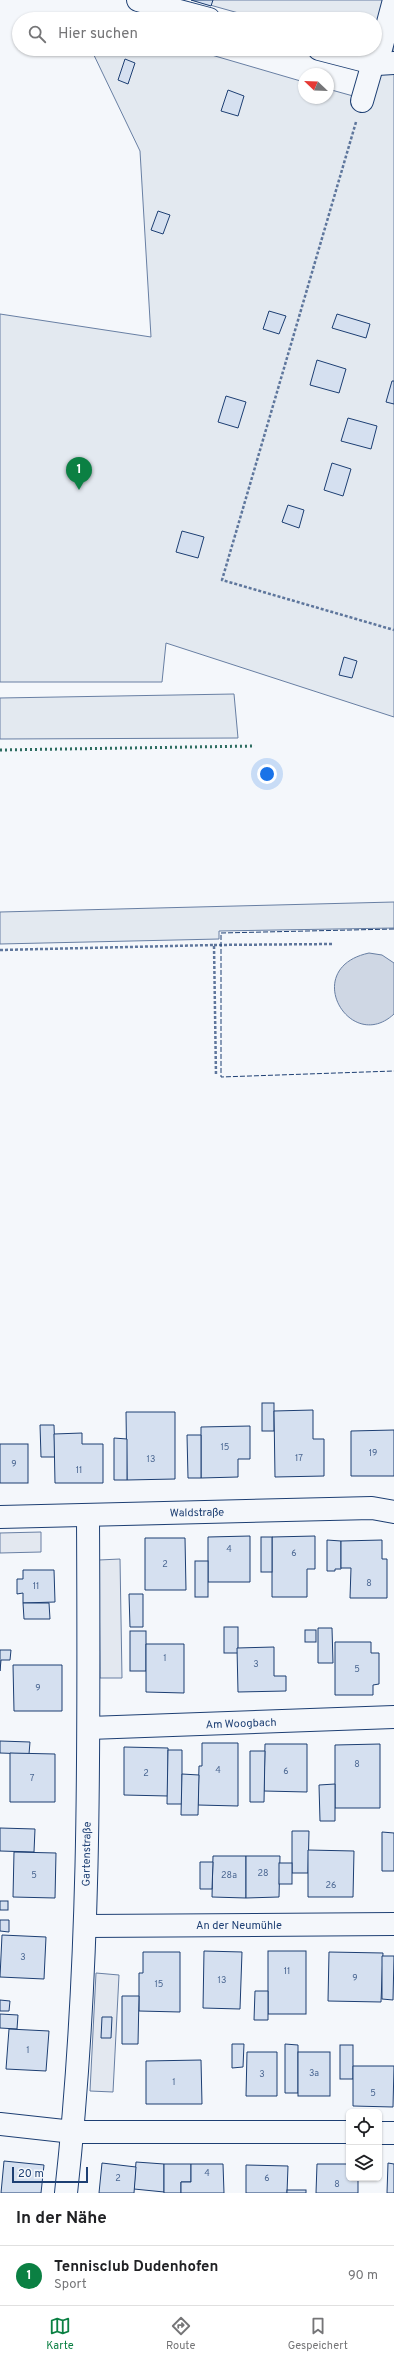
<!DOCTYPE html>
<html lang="de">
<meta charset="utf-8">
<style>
:root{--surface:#fff;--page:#f2f2f2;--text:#202124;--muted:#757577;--line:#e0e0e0;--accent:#0b8043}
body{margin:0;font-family:Overpass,sans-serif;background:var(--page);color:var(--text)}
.controls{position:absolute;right:12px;bottom:12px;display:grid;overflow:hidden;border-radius:6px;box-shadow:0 1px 3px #0004}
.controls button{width:36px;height:36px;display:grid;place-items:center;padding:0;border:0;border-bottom:1px solid var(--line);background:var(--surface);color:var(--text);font:20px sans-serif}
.compass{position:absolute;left:298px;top:68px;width:36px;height:36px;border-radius:50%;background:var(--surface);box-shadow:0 1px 3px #0004;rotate:293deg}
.scale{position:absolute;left:12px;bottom:10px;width:76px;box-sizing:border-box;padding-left:4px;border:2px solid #1d3f73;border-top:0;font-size:11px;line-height:14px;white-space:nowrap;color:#1d3f73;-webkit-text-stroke:3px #f4f7fb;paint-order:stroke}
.you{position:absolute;left:267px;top:774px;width:14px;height:14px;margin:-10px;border:3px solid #fff;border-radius:50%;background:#1a73e8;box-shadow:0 0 0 6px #1a73e833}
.badge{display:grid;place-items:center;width:26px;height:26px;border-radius:50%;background:var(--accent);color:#fff;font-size:13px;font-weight:700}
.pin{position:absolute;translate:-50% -33px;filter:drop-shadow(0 1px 2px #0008)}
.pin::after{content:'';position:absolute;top:21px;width:14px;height:12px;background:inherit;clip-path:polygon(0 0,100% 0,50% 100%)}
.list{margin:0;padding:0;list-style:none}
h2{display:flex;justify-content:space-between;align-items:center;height:52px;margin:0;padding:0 16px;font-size:17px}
h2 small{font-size:13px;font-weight:400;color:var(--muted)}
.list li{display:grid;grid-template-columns:26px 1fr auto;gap:12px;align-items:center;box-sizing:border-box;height:60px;padding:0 16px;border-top:1px solid var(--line)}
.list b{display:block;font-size:15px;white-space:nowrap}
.list p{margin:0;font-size:13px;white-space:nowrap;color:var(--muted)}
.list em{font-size:13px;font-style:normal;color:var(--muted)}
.icon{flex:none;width:22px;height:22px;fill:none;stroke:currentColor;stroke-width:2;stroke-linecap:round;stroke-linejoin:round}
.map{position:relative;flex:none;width:394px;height:2193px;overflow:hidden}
.search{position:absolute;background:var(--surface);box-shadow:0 1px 3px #0004;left:12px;right:12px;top:12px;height:44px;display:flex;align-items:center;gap:10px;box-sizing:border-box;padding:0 14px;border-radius:22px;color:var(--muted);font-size:15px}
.sheet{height:112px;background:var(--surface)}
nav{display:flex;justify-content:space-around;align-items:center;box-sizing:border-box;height:56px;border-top:1px solid var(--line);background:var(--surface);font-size:11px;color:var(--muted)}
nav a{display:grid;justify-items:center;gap:2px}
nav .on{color:var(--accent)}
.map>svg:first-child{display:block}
.green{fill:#e3e9f0;stroke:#687fa3}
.parking{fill:#e3e8f0;stroke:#687fa3}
.water{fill:#cfd7e4;stroke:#687fa3}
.building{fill:#d5e0f0;stroke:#1d3f73}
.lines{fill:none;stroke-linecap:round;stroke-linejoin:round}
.minor-casing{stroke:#1d3f73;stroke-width:24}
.path{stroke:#5e769c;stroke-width:2.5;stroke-dasharray:3 2;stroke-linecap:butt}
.minor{stroke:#f4f7fb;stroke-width:22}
.hedge{stroke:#2c6c60;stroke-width:3;stroke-dasharray:2 3;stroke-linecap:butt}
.fence{stroke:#1d3f73;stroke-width:1;stroke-dasharray:5 2;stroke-linecap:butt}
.labels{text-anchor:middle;stroke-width:3;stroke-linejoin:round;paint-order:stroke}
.number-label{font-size:9px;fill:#4b6792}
.street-label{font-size:11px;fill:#1d3f73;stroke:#f4f7fb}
</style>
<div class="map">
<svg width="394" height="2193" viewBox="0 0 394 2193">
<rect width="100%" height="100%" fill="#f4f7fb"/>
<!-- green -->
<g class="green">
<polygon points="192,0 387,0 375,40 375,19 260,19"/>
<polygon points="394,15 394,717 166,643 162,682 0,682 0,314 151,337 140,151 91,49 191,49 304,82 304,98 328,98 328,89 371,101"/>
<polygon points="234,694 238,738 0,739 0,698"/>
<polygon points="394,902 394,928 219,931 219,939 0,944 0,912"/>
</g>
<!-- parking -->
<g class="parking">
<polygon points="41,1532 41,1552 0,1553 0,1533"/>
<polygon points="120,1559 122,1678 100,1678 99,1560"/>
<polygon points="96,1973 119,1975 113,2092 90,2091"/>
</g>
<!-- water -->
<path class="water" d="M369 953 382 955 394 963V1014C350 1055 299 968 369 953Z"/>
<!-- building -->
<g class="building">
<polygon points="191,0 213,0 211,6"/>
<polygon points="125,59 135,63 128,84 118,80"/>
<polygon points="228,90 244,96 238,116 221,111"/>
<polygon points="158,211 170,215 163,234 151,230"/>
<polygon points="269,311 286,316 279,334 263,329"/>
<polygon points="337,314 370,324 366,338 332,328"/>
<polygon points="317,360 346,369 339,393 310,385"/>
<polygon points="392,381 394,381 394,404 386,402"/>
<polygon points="226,396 246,402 238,428 218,422"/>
<polygon points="348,418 377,426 371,449 341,441"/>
<polygon points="332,463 351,469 343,496 324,490"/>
<polygon points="288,505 304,510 299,528 282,522"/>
<polygon points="182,531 204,537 198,558 176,552"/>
<polygon points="344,657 357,661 352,678 339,675"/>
<rect x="262" y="1403" width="12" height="28"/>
<polygon points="313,1410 313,1439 324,1439 324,1476 275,1477 274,1411"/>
<polygon points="126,1412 175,1412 175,1479 127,1480"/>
<polygon points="40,1425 54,1425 55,1457 41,1457"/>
<polygon points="250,1426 250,1459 238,1459 238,1477 201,1478 201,1427"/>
<polygon points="394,1430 394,1476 351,1476 351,1431"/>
<polygon points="82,1433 82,1444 103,1444 103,1483 55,1483 54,1434"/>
<polygon points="187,1435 201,1435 201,1478 188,1478"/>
<polygon points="114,1438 127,1439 127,1480 114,1480"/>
<rect x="0" y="1444" width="28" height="39"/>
<polygon points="250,1536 250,1582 208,1582 208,1537"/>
<polygon points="315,1536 315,1569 307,1569 307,1597 272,1597 272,1537"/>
<rect x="261" y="1537" width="11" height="35"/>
<polygon points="145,1538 185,1538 186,1590 145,1590"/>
<polygon points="327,1540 341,1541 341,1569 335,1569 335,1571 327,1571"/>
<polygon points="382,1540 382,1559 387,1559 387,1598 350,1598 351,1568 341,1568 341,1541"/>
<rect x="195" y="1561" width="13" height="36"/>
<polygon points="23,1570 54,1570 55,1602 23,1603 23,1593 17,1594 17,1579 23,1579"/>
<polygon points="129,1594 143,1594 143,1627 130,1627"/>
<polygon points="23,1603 49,1603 50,1619 24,1619"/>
<rect x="224" y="1627" width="14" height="26"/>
<polygon points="318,1628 332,1628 333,1663 318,1663"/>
<rect x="305" y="1630" width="11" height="12"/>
<rect x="130" y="1631" width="16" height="40"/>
<polygon points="335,1642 371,1642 371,1653 379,1653 379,1684 373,1685 373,1695 335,1695"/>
<polygon points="146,1644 184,1644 184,1693 146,1692"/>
<polygon points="274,1647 274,1676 286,1676 286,1691 238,1692 237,1648"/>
<polygon points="0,1650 11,1650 10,1660 1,1660 0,1671"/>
<polygon points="13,1665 62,1665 62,1711 14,1711"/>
<polygon points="0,1741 30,1742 29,1754 0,1753"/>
<polygon points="202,1743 238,1743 238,1806 198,1805 199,1766 202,1766"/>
<polygon points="265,1744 307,1744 307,1792 264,1791"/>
<polygon points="380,1744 380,1808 335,1808 335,1745"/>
<polygon points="124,1747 168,1748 168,1796 124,1795"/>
<polygon points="168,1750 182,1750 182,1804 167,1804"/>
<polygon points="250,1751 265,1751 264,1802 250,1802"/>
<polygon points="10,1753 55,1754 55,1802 10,1802"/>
<polygon points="182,1774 199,1775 198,1815 181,1815"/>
<polygon points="335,1784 335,1821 320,1821 319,1785"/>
<polygon points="0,1828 35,1829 34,1852 0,1851"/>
<polygon points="292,1831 309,1831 308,1873 292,1873"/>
<polygon points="382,1832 394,1833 394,1871 382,1871"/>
<polygon points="308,1850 354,1851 353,1897 308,1897"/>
<polygon points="14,1852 56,1853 55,1898 13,1897"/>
<polygon points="213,1856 246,1856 246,1898 212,1897"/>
<polygon points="246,1856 280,1856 279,1897 246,1898"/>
<polygon points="200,1862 213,1862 212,1889 200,1889"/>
<rect x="279" y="1863" width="13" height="21"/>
<rect x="0" y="1901" width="8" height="9"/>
<polygon points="0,1920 9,1920 9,1932 0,1931"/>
<polygon points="2,1935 46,1937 44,1979 0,1977"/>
<polygon points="204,1951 242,1952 240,2009 203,2008"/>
<rect x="268" y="1951" width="38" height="63"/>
<polygon points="143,1952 180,1952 180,2012 139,2011 139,1973 143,1973"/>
<polygon points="329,1952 383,1953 381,2002 328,2001"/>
<polygon points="382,1956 394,1956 393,2000 382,1999"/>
<polygon points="255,1991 268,1991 268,2020 254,2020"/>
<polygon points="122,1996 139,1996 138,2044 122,2044"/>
<polygon points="0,2000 10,2001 9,2011 0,2011"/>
<polygon points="0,2014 18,2015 17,2029 0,2028"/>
<polygon points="102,2017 112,2017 111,2038 101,2038"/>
<polygon points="9,2029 49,2031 46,2071 6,2069"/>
<polygon points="232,2044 244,2044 243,2067 232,2068"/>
<polygon points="285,2044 298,2045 298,2093 285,2093"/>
<rect x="340" y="2045" width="13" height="34"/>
<polygon points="247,2052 277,2052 277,2096 246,2096"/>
<rect x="298" y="2052" width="32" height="44"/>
<polygon points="201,2060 202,2104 146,2104 146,2061"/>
<polygon points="353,2066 394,2066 393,2107 353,2106"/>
<polygon points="4,2161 44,2165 41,2193 1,2193"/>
<polygon points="136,2162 164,2164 164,2192 134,2189"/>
<polygon points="102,2163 136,2167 134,2193 99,2193"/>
<polygon points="388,2163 394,2164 394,2193 387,2193"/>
<polygon points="164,2164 191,2164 191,2182 181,2182 181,2193 164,2193"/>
<polygon points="191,2164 223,2164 224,2193 181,2193 181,2182 191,2182"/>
<polygon points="317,2164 349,2164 349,2178 358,2178 358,2193 316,2193"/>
<polygon points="246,2165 288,2166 287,2193 246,2193"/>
<rect x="287" y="2190" width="19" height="3"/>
</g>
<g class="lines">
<!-- minor casing -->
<g class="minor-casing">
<g id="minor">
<polyline points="138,0 209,19"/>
<polyline points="319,49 377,64 394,63"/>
<polyline points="377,64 394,0"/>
<polyline points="362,101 373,63"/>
<polyline points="0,1517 372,1508 394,1512"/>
<polyline points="89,1728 394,1717"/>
<polyline points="85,1926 394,1924"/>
<polyline points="0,2124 73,2132 349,2132"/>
<polyline points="379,2133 394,2133"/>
<path d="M66 2193C91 1968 89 1741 88 1515"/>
</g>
</g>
<!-- path -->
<g class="path">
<polyline points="356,122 222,580 394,630"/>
<polyline points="214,945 333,944"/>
<polyline points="0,950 214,945 216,1076"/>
</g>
<!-- minor -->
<use href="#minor" class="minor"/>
<!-- hedge -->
<polyline class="hedge" points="0,750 255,746"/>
<!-- fence -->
<polyline class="fence" points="394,929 221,933 221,1077 394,1071"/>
</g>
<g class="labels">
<!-- number labels -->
<g class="number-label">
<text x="225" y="1450">15</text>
<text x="373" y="1456">19</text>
<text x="299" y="1461">17</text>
<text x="151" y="1462">13</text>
<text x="14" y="1467">9</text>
<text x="79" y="1473">11</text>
<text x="229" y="1552">4</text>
<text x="294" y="1556">6</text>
<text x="165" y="1567">2</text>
<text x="369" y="1586">8</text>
<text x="36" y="1589">11</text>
<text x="165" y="1661">1</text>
<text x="256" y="1667">3</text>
<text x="357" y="1672">5</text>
<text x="38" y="1691">9</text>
<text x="357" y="1767">8</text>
<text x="218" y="1773">4</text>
<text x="286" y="1774">6</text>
<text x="146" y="1776">2</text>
<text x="32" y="1781">7</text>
<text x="263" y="1876">28</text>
<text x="34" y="1878">5</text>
<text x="229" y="1878">28a</text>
<text x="331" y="1888">26</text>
<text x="23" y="1960">3</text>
<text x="287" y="1974">11</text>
<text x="355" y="1981">9</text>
<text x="222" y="1983">13</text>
<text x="159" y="1987">15</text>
<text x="28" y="2053">1</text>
<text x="314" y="2076">3a</text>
<text x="262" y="2077">3</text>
<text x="174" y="2085">1</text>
<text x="373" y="2096">5</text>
<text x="207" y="2176">4</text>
<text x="118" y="2181">2</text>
<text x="267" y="2181">6</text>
<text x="337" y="2187">8</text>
</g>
<!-- street labels -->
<g class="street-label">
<text transform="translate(197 1512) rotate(-1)" y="4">Waldstraße</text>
<text transform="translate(241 1723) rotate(-2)" y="4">Am Woogbach</text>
<text transform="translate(86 1854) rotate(-89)" y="4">Gartenstraße</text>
<text x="239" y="1929">An der Neumühle</text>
</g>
</g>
</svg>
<div class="controls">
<button><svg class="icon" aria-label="locate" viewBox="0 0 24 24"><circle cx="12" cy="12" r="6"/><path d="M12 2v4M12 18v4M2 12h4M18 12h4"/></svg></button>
<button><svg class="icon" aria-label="layers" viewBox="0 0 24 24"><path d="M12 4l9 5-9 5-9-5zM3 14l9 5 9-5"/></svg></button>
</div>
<svg class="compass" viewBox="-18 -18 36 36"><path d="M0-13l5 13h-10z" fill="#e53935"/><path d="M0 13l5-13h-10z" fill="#757577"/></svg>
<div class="scale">20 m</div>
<div class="you"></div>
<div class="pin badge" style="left:79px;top:490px">1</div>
<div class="search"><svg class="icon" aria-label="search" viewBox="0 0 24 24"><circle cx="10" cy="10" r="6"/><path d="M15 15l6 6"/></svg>Hier suchen</div>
</div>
<section class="sheet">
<h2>In der Nähe<small></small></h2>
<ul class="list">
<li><span class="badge">1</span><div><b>Tennisclub Dudenhofen</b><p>Sport</p></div><em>90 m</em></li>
</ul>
</section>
<nav>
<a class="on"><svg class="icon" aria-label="map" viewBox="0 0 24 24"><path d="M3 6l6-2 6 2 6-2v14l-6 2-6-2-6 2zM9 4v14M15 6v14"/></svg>Karte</a>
<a><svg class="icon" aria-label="directions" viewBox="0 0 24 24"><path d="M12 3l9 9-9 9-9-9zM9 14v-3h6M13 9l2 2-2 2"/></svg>Route</a>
<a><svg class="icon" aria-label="saved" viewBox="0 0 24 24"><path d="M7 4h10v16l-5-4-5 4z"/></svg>Gespeichert</a>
</nav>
